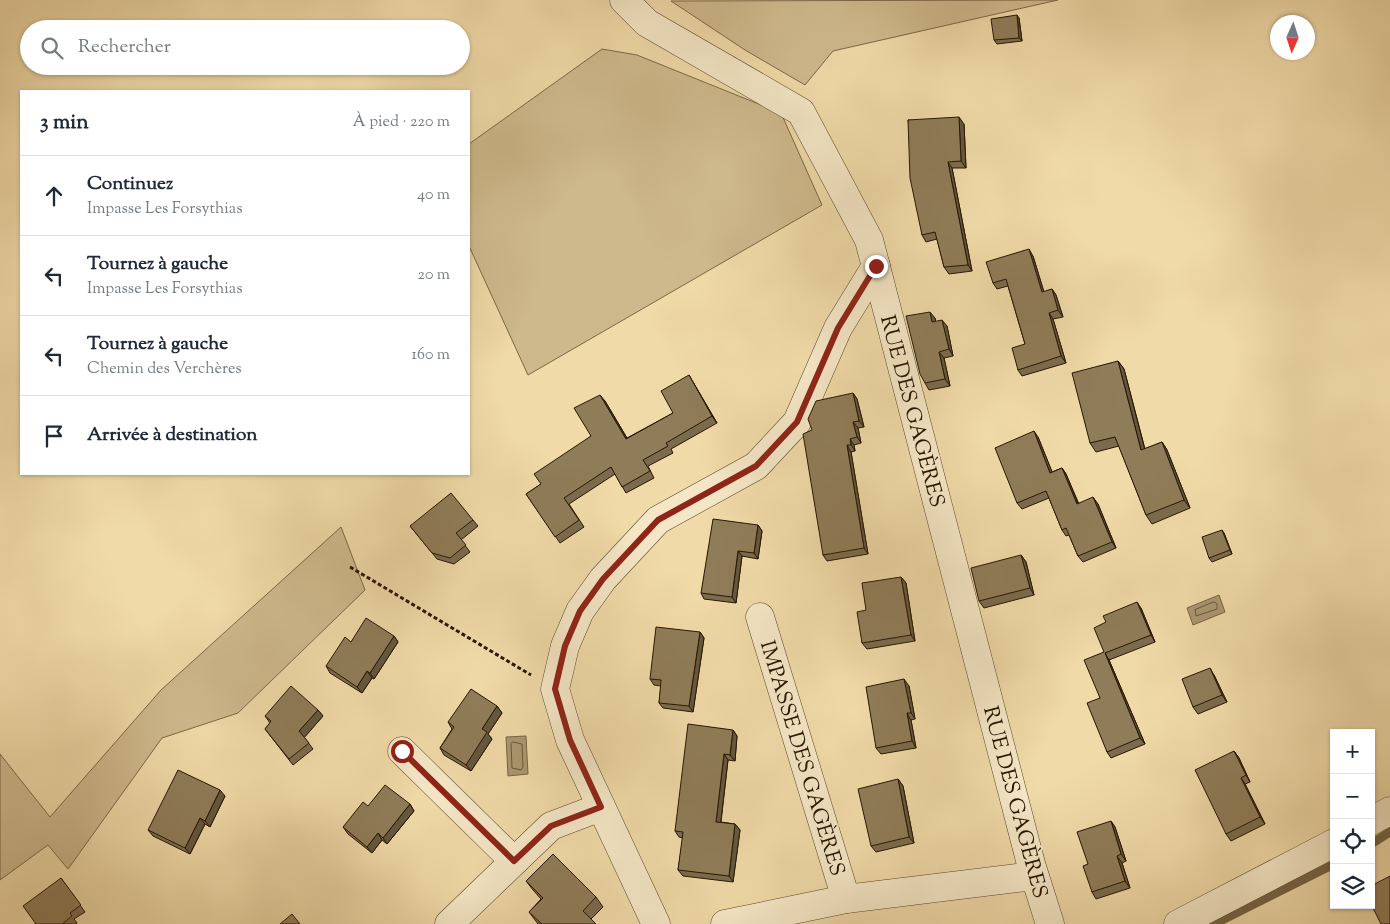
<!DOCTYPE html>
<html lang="fr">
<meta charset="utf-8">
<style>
:root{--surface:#fff;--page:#f6f6f7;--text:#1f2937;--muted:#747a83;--line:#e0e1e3}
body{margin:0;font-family:"Sorts Mill Goudy",serif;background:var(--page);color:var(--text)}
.controls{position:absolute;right:15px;bottom:15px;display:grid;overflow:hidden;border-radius:0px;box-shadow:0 1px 4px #0004}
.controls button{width:45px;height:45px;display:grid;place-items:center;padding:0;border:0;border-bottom:1px solid var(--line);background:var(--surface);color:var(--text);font:25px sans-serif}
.compass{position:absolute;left:1270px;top:15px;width:45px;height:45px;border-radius:50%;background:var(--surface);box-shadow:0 1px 4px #0004;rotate:183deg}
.stop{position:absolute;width:15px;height:15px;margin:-11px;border:4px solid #8f2418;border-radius:50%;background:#fff}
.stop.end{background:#8f2418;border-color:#fff;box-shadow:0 1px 5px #0008}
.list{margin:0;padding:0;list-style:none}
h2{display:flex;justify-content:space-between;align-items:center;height:65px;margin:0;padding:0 20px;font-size:21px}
h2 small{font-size:16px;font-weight:400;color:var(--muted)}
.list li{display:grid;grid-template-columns:32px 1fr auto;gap:15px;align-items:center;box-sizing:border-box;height:80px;padding:0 20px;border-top:1px solid var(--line)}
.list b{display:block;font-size:19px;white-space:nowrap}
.list p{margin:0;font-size:16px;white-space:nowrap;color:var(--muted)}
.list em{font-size:16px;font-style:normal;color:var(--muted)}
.icon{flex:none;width:28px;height:28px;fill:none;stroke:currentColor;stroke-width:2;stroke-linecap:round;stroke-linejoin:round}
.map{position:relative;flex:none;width:1390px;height:924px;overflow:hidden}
.search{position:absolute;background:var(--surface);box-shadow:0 1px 4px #0004;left:20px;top:20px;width:450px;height:55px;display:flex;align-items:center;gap:12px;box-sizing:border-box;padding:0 18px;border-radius:28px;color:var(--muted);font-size:19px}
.panel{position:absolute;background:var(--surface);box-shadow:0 1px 4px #0004;left:20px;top:90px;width:450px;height:385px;border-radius:0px}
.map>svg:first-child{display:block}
.green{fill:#ceb98c;stroke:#7a6847}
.water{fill:#ab9770;stroke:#766344}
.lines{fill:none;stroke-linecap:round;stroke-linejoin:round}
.shore{stroke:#685639;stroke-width:1}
.stream{stroke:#766344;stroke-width:9}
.minor-casing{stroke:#58472c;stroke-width:29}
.path{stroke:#261602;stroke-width:3;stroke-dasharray:4 2.5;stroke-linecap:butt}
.minor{stroke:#f5e7c6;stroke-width:28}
.wall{fill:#7b6b4c;stroke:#261602}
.shaded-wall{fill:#64573e;stroke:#261602}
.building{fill:#8f7c58;stroke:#261602}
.route{stroke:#8f2418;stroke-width:6}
.labels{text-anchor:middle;stroke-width:4;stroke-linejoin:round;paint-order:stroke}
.street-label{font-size:21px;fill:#261602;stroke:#f5e7c6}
</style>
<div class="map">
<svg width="1390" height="924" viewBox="0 0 1390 924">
<rect width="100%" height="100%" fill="#f0daa8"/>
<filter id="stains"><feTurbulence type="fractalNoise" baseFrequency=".004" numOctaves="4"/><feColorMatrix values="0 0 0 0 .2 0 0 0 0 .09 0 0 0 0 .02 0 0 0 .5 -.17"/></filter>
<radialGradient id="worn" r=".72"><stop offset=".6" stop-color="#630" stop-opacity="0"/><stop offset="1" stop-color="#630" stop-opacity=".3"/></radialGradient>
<!-- green -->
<g class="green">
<polygon points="1058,0 833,51 805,85 745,50 671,1"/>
<polygon points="602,49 637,55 781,113 822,205 528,375 469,246 469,144"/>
<polygon points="341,527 365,590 238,713 162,738 68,869 48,845 0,880 0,754 50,817 161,690"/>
</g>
<!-- water -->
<g class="water">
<polygon points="1219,595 1225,612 1193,625 1187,608"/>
<polygon points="526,736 528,774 508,776 506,737"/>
</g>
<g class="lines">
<!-- shore -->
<g class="shore">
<polygon points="1214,602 1217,604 1217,609 1196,616 1195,610"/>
<polygon points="513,742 522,744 523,767 521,770 512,768 511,744"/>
</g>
<!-- stream -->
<g class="stream">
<polyline points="1371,844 1390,832"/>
<polyline points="1214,924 1334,864"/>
</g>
<!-- minor casing -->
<g class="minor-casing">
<g id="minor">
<polyline points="624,0 647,23 801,112 869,240 1031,864 1050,924"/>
<polyline points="760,617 846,899"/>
<polyline points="402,751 514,861"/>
<polyline points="1371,821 1390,811"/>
<polyline points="449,924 551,826 601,807"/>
<polyline points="656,924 570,740 555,689 565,646 580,611 603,579 658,520 756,466 797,422 838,328 876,266"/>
<polyline points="725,924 846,899 1034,876"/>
<polyline points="1178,924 1334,843"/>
</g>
</g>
<!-- path -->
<polyline class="path" points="350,567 531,675"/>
<!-- minor -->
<use href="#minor" class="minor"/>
</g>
<!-- wall -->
<g class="wall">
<polygon points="1019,18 1022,41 997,44 994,40"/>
<polygon points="908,120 964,124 966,168 952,168 972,271 949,274 944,267 937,239 926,242 922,235"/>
<polygon points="1033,256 1044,292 1052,289 1056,295 1063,317 1053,319 1066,363 1022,376 1018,370 1025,344 1008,286 997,289 993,283"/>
<polygon points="935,318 935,322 947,326 953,356 944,358 950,386 929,390 925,383"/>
<polygon points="1118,361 1124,369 1145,449 1162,442 1167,450 1190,508 1152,524 1146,515 1119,446 1096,452 1090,443"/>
<polygon points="693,382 717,423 671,449 673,453 648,466 654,478 626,493 615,474 569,504 584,527 560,543 526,494 541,484 591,436 605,401 627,438 673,413"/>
<polygon points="853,393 857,399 864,427 858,428 861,443 854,445 855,451 851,452 868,554 827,561 823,555"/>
<polygon points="1038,437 1052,472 1062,468 1066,474 1079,504 1098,504 1116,548 1083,562 1078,556 1069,535 1066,536 1062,530 1049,498 1022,509 1017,503"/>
<polygon points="473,520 478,526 461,540 470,552 454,564 437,559 410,526"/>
<polygon points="758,525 762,531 758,559 742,556 736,603 704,599 701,593"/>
<polygon points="1224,533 1232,554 1212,562 1209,558"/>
<polygon points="1021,555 1026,562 1034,595 984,608 979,601"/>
<polygon points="901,577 906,583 915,641 867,649 862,643 866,610"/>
<polygon points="1141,608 1155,642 1109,660 1145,744 1111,758 1107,752 1100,698 1104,652"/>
<polygon points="700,632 704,638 693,712 663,708 659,703 661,686 654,685 650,679"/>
<polygon points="394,636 398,642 374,679 372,678 362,693 330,673 326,666 351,642"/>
<polygon points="1214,675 1227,702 1198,714 1193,707"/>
<polygon points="909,686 915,719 911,720 916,748 881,754 876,748"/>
<polygon points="497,706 502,713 488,734 492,739 471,771 444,755 440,748 452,729 448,722"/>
<polygon points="318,710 323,716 304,737 313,749 293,765 265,729 270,723 265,716"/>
<polygon points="733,730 737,736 735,761 728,760 721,822 735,824 740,830 733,882 683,876 678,870 683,838 679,837 675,831"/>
<polygon points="1234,751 1239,758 1250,782 1245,784 1265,824 1231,841 1226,834"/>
<polygon points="898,779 903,786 914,843 876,852 871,846"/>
<polygon points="225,796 210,827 205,824 190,854 153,836 148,830"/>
<polygon points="410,804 414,811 387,844 382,840 372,853 348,834 343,827 368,806"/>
<polygon points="1111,821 1115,827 1126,861 1122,863 1130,888 1096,899 1092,892 1088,864"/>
<polygon points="61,878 85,912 74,919 77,923 76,924 35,924"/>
<polygon points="526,881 596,897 603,907 591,919 596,924 538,924 529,912 541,899 533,890"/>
</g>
<!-- shaded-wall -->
<g class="shaded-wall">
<polygon points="1017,15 1019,18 1022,41 1019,38"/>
<polygon points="959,117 964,124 966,168 961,161"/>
<polygon points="948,162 952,168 972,271 968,265"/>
<polygon points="1029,249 1033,256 1046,299 1042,292"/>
<polygon points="1052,289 1056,295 1063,317 1058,310"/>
<polygon points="930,312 935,318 937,329 932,322"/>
<polygon points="1049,313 1053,319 1066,363 1061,356"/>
<polygon points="942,320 947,326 953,356 949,349"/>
<polygon points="939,352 944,358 950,386 945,379"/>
<polygon points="1118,361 1124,369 1147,458 1141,450"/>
<polygon points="689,375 693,382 717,423 712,416"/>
<polygon points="853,393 857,399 864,427 859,421"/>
<polygon points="600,395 605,401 631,445 626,439"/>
<polygon points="853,422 858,428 861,443 857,437"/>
<polygon points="1034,431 1038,437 1055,479 1050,473"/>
<polygon points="850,439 854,445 855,451 851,445"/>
<polygon points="1162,442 1167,450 1190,508 1184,500"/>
<polygon points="847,445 851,452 868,554 864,548"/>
<polygon points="1062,468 1066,474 1081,510 1077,504"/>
<polygon points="1093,497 1098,504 1116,548 1112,542"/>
<polygon points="758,525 762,531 758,559 754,553"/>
<polygon points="1222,530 1224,533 1232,554 1230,550"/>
<polygon points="738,551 742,556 736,603 732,597"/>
<polygon points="1021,555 1026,562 1034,595 1030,588"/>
<polygon points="901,577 906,583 915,641 911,635"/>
<polygon points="1137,602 1141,608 1155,642 1151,635"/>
<polygon points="700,632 704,638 693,712 689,706"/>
<polygon points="394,636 398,642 374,679 370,673"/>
<polygon points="1105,653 1109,660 1145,744 1140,738"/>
<polygon points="1210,668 1214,675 1227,702 1222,695"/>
<polygon points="367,671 372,678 362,693 357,687"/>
<polygon points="904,679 909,686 915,719 911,713"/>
<polygon points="497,706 502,713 488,734 492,739 471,771 466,765 482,729"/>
<polygon points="318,710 323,716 304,738 299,731"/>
<polygon points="907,713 911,720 916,748 912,741"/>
<polygon points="733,730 737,736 735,761 730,755"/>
<polygon points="1234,751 1239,758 1250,782 1246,775"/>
<polygon points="724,754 728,760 720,828 716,822"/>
<polygon points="1241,778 1245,784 1265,824 1260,817"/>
<polygon points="898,779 903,786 914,843 909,837"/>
<polygon points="220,790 225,796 210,827 205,821"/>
<polygon points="410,804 414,811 387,844 383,838"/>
<polygon points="200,818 205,824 190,854 185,848"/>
<polygon points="1111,821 1115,827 1126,861 1121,854"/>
<polygon points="735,824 740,830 733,882 729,876"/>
<polygon points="378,833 382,840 372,853 367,847"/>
<polygon points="1117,856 1122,863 1130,888 1125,881"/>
</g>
<!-- building -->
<g class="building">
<polygon points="1017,15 1019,38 994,40 991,19"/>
<polygon points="959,117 961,161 948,162 968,265 944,267 935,232 922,235 910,178 908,120"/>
<polygon points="1029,249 1042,292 1052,289 1058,310 1049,313 1061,356 1018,370 1012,348 1025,344 1006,279 993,283 986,262"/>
<polygon points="930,312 932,322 942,320 949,349 939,352 945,379 925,383 920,374 906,316"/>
<polygon points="1118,361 1141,450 1162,442 1184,500 1146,515 1115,437 1090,443 1072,373"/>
<polygon points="689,375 712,416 666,443 668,446 643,460 650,471 622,487 611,467 564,498 579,520 555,537 526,494 541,484 534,474 591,436 574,408 600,395 626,439 673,413 661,391"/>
<polygon points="853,393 859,421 853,422 857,437 850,439 851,445 847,445 864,548 823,555 803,434 812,430 808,419 816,401"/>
<polygon points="1034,431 1050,473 1062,468 1077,504 1093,497 1112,542 1078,556 1066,528 1062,530 1046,491 1017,503 995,448"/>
<polygon points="451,493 473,520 456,533 466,545 450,558 432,553 410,526"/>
<polygon points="713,519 758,525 754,553 738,551 732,597 701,593"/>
<polygon points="1222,530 1230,550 1209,558 1202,537"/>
<polygon points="1021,555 1030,588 979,601 971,568"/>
<polygon points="901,577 911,635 862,643 857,612 866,610 862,583"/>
<polygon points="1137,602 1151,635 1105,653 1140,738 1107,752 1087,703 1100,698 1084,660 1104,652 1094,628 1106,622 1103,616"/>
<polygon points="366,618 394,636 370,673 367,671 357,687 326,666 345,637 351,642"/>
<polygon points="656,627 700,632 689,706 659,703 661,680 650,679"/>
<polygon points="1210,668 1222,695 1193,707 1182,679"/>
<polygon points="904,679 911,713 907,713 912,741 876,748 866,687"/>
<polygon points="291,686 318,710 299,731 309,743 289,759 265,729 271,721 265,716"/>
<polygon points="471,689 497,706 482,729 487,732 466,765 440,748 454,727 448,722"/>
<polygon points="688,724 733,730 730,755 724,754 716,822 735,824 729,876 678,870 683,832 675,831"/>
<polygon points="1234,751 1246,775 1241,778 1260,817 1226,834 1195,770"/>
<polygon points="178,770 220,790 205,821 200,818 185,848 148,830"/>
<polygon points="898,779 909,837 871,846 858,789"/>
<polygon points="385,785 410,804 383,838 378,833 367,847 343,827 363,802 368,806"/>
<polygon points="1111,821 1121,854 1117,856 1125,881 1092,892 1083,866 1088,864 1077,832"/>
<polygon points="553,854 596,897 583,911 596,924 542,924 529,912 543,898 526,881"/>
<polygon points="1390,876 1390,924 1381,924 1371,904 1371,886"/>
<polygon points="61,878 81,905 70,913 72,916 62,924 36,924 23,906"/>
<polygon points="292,914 300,924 280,924"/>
</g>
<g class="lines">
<!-- route -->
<polyline class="route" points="402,751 514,861 551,826 601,807 570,740 555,689 565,646 580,611 603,579 658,520 756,466 797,422 838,328 876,266"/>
</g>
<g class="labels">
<!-- street labels -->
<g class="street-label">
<text transform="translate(913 411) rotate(75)" y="7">RUE DES GAGÈRES</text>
<text transform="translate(803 758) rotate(73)" y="7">IMPASSE DES GAGÈRES</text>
<text transform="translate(1016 802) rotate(75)" y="7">RUE DES GAGÈRES</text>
</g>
</g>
<rect width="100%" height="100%" filter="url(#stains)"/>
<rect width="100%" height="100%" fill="url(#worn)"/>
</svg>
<div class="controls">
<button>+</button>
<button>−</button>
<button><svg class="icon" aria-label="locate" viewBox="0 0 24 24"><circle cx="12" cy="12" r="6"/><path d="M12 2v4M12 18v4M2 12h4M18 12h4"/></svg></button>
<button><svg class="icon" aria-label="layers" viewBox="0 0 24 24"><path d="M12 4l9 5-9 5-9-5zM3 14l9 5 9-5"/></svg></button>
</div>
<svg class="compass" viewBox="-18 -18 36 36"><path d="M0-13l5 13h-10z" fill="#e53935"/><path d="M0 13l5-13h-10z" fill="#747a83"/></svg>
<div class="stop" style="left:402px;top:751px"></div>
<div class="stop end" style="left:876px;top:266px"></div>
<div class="search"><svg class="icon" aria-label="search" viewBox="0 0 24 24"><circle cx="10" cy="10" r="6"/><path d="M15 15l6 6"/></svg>Rechercher</div>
<section class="panel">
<h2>3 min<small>À pied · 220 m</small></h2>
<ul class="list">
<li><svg class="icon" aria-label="ahead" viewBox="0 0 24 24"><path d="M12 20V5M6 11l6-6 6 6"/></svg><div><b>Continuez</b><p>Impasse Les Forsythias</p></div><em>40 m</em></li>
<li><svg class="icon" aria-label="left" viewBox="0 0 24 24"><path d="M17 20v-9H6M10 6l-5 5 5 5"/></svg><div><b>Tournez à gauche</b><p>Impasse Les Forsythias</p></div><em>20 m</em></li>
<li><svg class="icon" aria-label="left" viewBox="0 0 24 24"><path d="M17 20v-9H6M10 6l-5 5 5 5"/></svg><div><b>Tournez à gauche</b><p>Chemin des Verchères</p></div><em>160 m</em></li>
<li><svg class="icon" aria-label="arrive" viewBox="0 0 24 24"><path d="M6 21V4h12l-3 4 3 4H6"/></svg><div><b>Arrivée à destination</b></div></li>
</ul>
</section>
</div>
